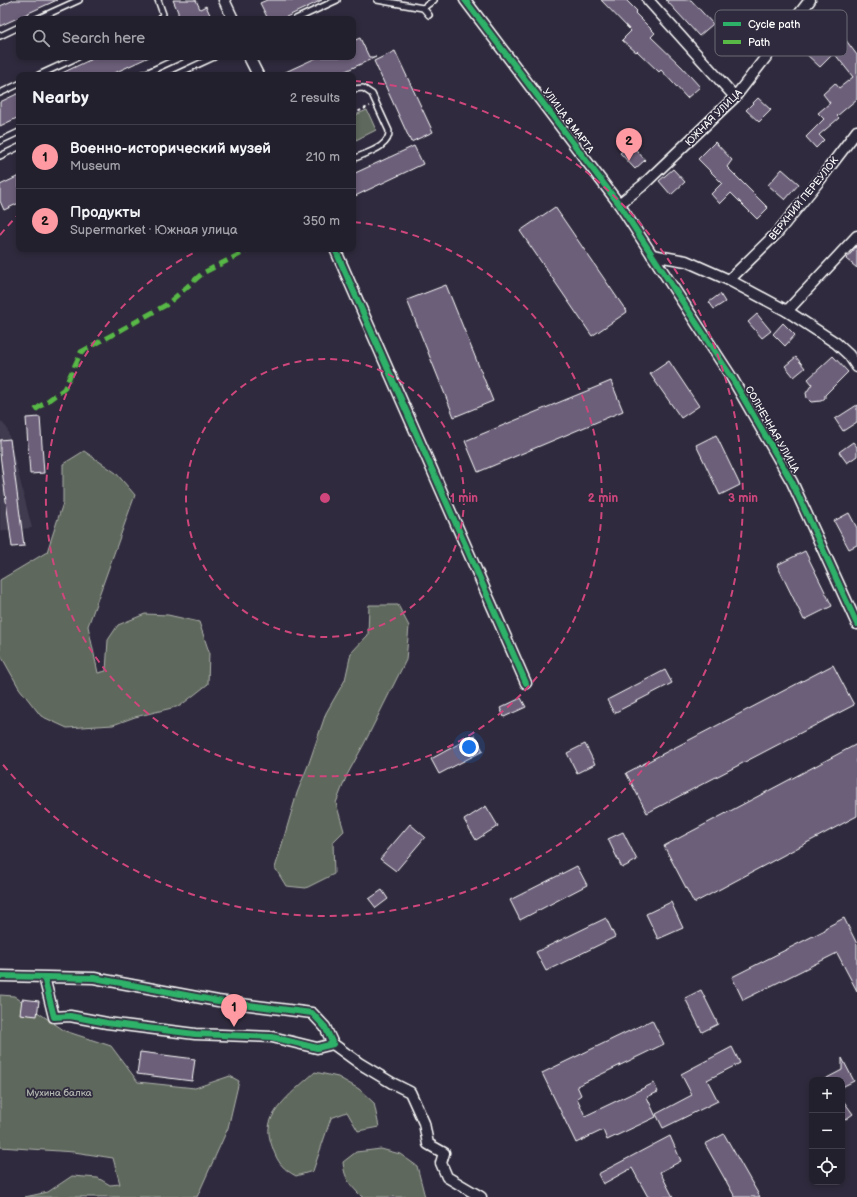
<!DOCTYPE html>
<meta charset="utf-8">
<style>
:root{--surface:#23202e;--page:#2f2d3a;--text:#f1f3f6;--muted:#a3a3aa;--line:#403e4a;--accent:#ff9aa2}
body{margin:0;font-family:"Balsamiq Sans",sans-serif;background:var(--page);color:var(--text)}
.controls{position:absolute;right:12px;bottom:12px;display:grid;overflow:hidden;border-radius:8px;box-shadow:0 2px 6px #0003}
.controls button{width:36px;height:36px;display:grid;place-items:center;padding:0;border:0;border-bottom:1px solid var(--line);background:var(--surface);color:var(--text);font:20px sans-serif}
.you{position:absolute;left:469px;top:747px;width:14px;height:14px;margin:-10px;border:3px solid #fff;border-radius:50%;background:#1a73e8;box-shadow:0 0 0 6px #1a73e833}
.badge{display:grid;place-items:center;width:26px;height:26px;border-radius:50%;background:var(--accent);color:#111;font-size:13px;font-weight:700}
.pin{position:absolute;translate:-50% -33px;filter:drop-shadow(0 1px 2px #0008)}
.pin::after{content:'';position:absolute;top:21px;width:14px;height:12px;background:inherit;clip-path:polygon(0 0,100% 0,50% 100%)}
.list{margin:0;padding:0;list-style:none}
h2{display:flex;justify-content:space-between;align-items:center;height:52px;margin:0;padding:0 16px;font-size:17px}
h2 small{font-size:13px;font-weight:400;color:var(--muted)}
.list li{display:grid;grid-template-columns:26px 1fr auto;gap:12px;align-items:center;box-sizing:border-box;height:64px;padding:0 16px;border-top:1px solid var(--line)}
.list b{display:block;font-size:15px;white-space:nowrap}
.list p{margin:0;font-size:13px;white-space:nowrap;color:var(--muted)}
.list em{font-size:13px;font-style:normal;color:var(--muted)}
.icon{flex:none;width:22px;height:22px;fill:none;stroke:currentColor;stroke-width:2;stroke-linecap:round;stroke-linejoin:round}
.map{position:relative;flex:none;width:857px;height:1197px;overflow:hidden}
.search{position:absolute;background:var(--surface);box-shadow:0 2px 6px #0003;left:16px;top:16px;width:340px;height:44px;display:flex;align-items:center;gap:10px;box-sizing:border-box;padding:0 14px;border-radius:8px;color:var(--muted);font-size:15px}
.panel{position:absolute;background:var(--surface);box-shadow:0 2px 6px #0003;left:16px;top:72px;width:340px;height:180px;border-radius:8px}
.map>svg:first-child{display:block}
.built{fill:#413a4f}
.green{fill:#5f685c;stroke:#afb4ae}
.building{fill:#6c5e7a;stroke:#fff}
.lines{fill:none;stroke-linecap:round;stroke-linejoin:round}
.service-casing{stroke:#fff;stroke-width:8}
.minor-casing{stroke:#fff;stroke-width:13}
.path{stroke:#fff;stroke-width:2;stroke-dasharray:3 3;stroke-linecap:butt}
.service{stroke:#2f2a3d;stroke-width:5}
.minor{stroke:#2f2a3d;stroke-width:10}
.quiet{stroke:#58b947;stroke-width:5;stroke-dasharray:10 5;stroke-linecap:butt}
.cycleway-casing{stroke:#2f2a3d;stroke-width:8}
.cycleway{stroke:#2db169;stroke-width:6}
.ring{fill:none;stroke:#ce467c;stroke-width:2;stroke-dasharray:7 5}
.labels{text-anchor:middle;stroke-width:3.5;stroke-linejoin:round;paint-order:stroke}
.street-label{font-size:10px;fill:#fff;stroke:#2f2a3d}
.park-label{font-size:10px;fill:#afb4ae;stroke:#2f2a3d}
.key{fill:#2f2a3d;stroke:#6d6a77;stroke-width:1}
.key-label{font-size:11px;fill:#fff}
.centre{fill:#ce467c;stroke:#2f2a3d;stroke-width:2}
.ring-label{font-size:12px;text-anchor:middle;font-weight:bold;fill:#ce467c;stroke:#2f2a3d;stroke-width:3.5;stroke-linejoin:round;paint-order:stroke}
</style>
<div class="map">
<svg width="857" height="1197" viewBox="0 0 857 1197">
<rect width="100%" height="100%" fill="#2f2a3d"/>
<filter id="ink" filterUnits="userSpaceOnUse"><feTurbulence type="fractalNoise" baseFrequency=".025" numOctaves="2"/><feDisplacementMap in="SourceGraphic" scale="8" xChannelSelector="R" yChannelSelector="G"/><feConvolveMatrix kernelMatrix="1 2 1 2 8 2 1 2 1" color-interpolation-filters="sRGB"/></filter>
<g filter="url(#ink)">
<!-- built -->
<polygon class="built" points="0,420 7,428 32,528 0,531"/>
<!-- green -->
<g class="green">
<polygon points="367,110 376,130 356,140 353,133 353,116"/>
<polygon points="84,451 116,473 135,495 88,626 98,673 106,671 108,640 118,625 145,614 168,615 199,622 209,652 208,684 180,706 135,717 113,725 67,728 41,716 19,688 0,654 0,580 47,552 63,503 63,464"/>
<polygon points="369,605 398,605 409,626 406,660 364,744 347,775 336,803 344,831 333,842 334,874 306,888 286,886 275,868 297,793 309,763 326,713 345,680 351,653 368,635"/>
<polygon points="0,995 14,996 65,1031 111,1046 138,1082 195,1088 230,1076 239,1081 228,1128 197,1197 25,1197 48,1192 72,1176 98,1178 110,1185 120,1184 113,1158 74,1152 0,1147"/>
<path d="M315 1072 338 1077 359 1089 374 1103 379 1127 358 1131 347 1112 331 1118 313 1171 296 1176C283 1169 278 1163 273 1149 271 1143 268 1135 269 1128 270 1108 301 1085 315 1072Z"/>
<path d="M381 1149 400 1154 417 1166 425 1197H362C351 1186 344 1179 343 1162L356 1152Z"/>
</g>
<!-- building -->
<g class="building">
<polygon points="14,0 57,0 0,26 0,6"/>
<polygon points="173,0 196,0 200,9 206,6 212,19 178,19 178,12"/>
<polygon points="267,0 322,0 282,19 268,19 260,3"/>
<polygon points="601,0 626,0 637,11 635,13 655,33 651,37 682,67 700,87 687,98 661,70 659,72 637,51 636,52 622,40 631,31"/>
<polygon points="666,0 691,0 713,24 699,36"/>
<polygon points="830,24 845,39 857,55 857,99 837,116 839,118 819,135 824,140 816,148 806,137 824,119 818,113 830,103 823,94 835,83 839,88 853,77 834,53 820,67 805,53 821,38 818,35"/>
<polygon points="360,38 369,57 376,57 337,75 279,75 318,57 353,57 353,41"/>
<polygon points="395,51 433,132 411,142 374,61"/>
<polygon points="96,57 149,57 110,75 58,75"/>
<polygon points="19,93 19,117 0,126 0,102"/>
<polygon points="758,98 771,110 759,122 746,110"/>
<polygon points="715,142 732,160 727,167 768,208 757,219 731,193 720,204 711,194 722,183 698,159"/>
<polygon points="631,144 645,160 635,169 620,153"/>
<polygon points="414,146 423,164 353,197 353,174"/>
<polygon points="673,169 685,182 671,195 659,181"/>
<polygon points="782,169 799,184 785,200 768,185"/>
<polygon points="19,176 19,203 4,210 0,201 0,185"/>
<polygon points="555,207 627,312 592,336 520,231"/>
<polygon points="857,246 857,268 846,259"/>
<polygon points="446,285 493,401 454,417 407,300"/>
<polygon points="720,294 725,302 714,309 709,302"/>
<polygon points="757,314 771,331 762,338 748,322"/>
<polygon points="783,323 795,335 785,346 773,334"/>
<polygon points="833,356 848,372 825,395 825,398 821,401 811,402 807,398 806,393 812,384 808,379"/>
<polygon points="796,357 805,368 794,377 785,366"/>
<polygon points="669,361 699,406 681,418 650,374"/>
<polygon points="611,381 623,411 478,472 465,441"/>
<polygon points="857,405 857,422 843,431 835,419"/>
<polygon points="40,417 44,473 30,474 26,418"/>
<polygon points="716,435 740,485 720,495 696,445"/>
<polygon points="10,439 24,546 12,547 0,454 0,440"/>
<polygon points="853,442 857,447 857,456 847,463 839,452"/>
<polygon points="849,513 857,528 857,545 849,549 834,521"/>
<polygon points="805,551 832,606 804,620 777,565"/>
<polygon points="833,665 854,705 647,813 626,773"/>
<polygon points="665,670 672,683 614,713 607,700"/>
<polygon points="521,698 526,707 504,717 500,708"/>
<polygon points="475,735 483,751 439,774 431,759"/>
<polygon points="585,744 595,764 577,773 567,753"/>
<polygon points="857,744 857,816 694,903 664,846"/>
<polygon points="486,806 498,826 476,840 464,820"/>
<polygon points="410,824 425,837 396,871 380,859"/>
<polygon points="623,832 637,860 622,868 608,839"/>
<polygon points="577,866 587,885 520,920 510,900"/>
<polygon points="382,890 388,899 376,908 369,899"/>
<polygon points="671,902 683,928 658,939 646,914"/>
<polygon points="606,918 615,937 546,971 536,952"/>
<polygon points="844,918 857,944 857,991 837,953 743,1000 732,977 825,930 825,928"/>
<polygon points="701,990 718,1024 702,1032 685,998"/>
<polygon points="22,999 39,1001 37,1016 20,1014"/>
<polygon points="652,1020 664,1044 577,1086 581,1095 577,1098 585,1116 654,1083 658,1092 647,1097 656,1117 607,1140 603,1130 576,1143 542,1073"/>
<polygon points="732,1047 740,1063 707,1080 718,1101 663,1128 656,1114 692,1095 681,1074"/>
<polygon points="140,1052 195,1059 192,1081 137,1074"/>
<polygon points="842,1058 854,1081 842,1087 842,1080 823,1080 842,1070"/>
<polygon points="842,1099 853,1114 842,1122"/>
<polygon points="724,1134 760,1197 735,1197 705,1144"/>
<polygon points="670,1136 681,1161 660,1172 673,1197 648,1197 632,1168 603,1184 598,1174"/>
</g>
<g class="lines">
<!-- service casing -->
<g class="service-casing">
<g id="service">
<polyline points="158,0 163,14 160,19"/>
<polyline points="377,0 423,8 429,15"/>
<polyline points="423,8 434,0"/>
<polyline points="37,19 79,0"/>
<polyline points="296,19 337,0"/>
<polyline points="0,36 19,27"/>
<polyline points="39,75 78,57"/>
<polyline points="142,75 181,57"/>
<polyline points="175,75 214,57"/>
<path d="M353 89 363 88 372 94 389 131C390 148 365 153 353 159"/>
<polyline points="0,93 19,84"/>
<polyline points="0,141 19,132"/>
<polyline points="0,156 19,147"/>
</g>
</g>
<!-- minor casing -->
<g class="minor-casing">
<g id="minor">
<polyline points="224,0 233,19"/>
<polyline points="465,0 619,204 732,378 792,482 857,624"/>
<polyline points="648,0 735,97"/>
<polyline points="249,57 258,75"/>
<polyline points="619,204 642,186 735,97 810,0"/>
<polyline points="335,249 526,683"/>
<polyline points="652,255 686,261 729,280 787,311 836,343 849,355 857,367"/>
<polyline points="729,280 777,233 819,181 857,131"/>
<polyline points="787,311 857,236"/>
<polyline points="0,976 94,978 218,1001 312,1013 325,1027 333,1044 317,1048 272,1037 195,1034 107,1023 70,1016 54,1017 44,977"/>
<polyline points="333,1044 359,1063 392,1083 410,1092 424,1123 428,1144 444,1153 441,1163 447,1177 481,1197"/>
</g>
</g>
<!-- path -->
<polyline class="path" points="353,114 370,106"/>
<!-- service -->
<use href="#service" class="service"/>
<!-- minor -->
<use href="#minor" class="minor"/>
<!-- quiet -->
<polyline class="quiet" points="35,410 64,389 81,352 166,305 203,273 250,249"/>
<!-- cycleway casing -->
<g class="cycleway-casing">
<g id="cycleway">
<polyline points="465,0 619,204 732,378 792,482 857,624"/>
<polyline points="335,249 526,683"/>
<polyline points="0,976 94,978 218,1001 312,1013 325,1027 333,1044 317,1048 272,1037 195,1034 107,1023 70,1016 54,1017 44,977"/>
</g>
</g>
<!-- cycleway -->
<use href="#cycleway" class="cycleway"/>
</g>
</g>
<!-- distance rings -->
<g class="ring">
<circle cx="325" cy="498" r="139"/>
<path d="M354 222A278 278 0 1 1 201 249"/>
<path d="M0 235A418 418 0 0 1 17 216M354 81A418 418 0 1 1 0 761"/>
</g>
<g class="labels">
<!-- street labels -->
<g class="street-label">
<text transform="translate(713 117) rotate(-45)" y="4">ЮЖНАЯ УЛИЦА</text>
<text transform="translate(569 120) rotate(53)" y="4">УЛИЦА 8 МАРТА</text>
<text transform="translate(803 198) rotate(-51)" y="4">ВЕРХНИЙ ПЕРЕУЛОК</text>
<text transform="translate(773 429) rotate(60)" y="4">СОЛНЕЧНАЯ УЛИЦА</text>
</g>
<!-- park labels -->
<g class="park-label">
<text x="59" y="1096">Мухина балка</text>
</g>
</g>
<!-- legend -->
<rect x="715" y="10" width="132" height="46" rx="6" class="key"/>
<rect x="723" y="22" width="18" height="4" fill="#2db169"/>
<rect x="723" y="40" width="18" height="4" fill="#58b947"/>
<g class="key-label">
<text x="748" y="28">Cycle path</text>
<text x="748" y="46">Path</text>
</g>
<circle cx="325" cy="498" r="6" class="centre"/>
<g class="ring-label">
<text x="464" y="502">1 min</text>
<text x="603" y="502">2 min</text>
<text x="743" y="502">3 min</text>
</g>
</svg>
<div class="controls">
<button>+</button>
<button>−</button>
<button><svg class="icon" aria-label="locate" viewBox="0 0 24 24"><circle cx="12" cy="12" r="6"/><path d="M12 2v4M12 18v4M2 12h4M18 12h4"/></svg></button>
</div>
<div class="you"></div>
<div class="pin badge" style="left:234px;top:1027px">1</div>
<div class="pin badge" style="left:629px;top:161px">2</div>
<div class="search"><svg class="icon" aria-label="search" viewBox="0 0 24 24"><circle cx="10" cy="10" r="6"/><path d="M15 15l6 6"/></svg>Search here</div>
<section class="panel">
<h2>Nearby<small>2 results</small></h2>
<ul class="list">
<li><span class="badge">1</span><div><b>Военно-исторический музей</b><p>Museum</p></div><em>210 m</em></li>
<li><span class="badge">2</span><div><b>Продукты</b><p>Supermarket · Южная улица</p></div><em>350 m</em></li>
</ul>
</section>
</div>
